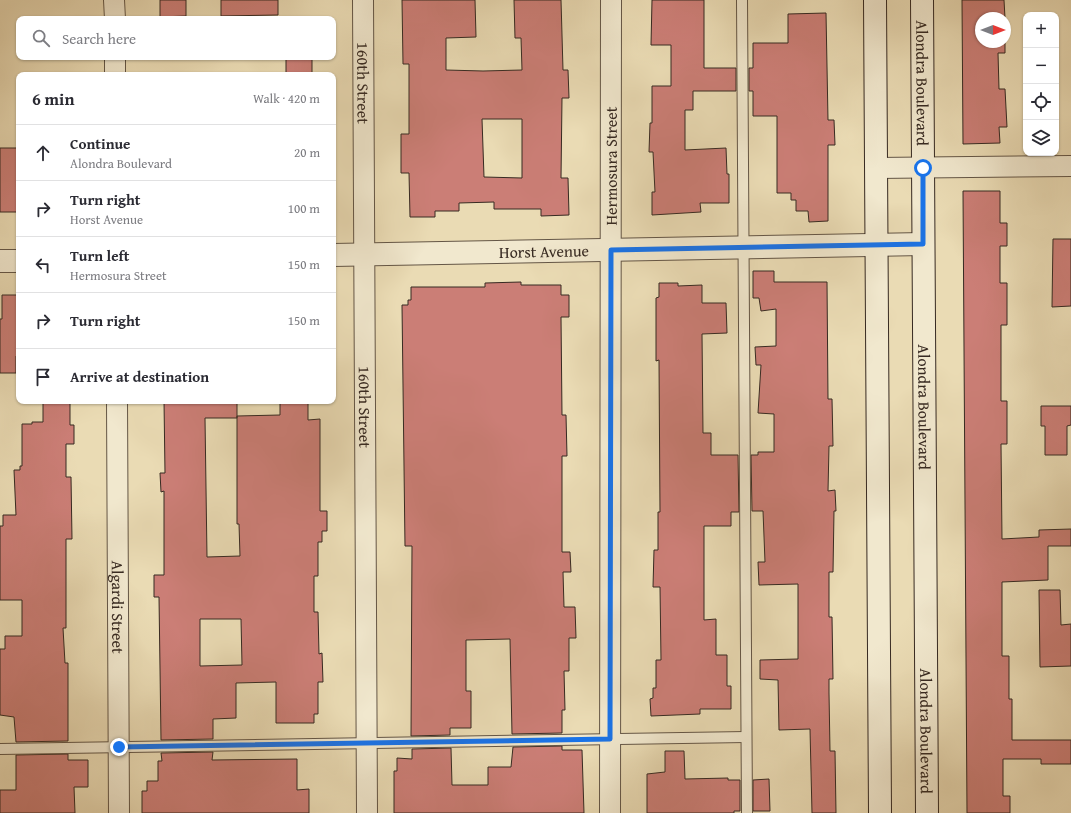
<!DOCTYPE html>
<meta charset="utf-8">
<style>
:root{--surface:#fff;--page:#f7f7f7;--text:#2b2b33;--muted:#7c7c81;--line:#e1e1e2}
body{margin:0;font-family:"Gentium Book Plus",serif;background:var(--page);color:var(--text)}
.controls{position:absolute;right:12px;top:12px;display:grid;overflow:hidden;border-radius:8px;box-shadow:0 1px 3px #0004}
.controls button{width:36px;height:36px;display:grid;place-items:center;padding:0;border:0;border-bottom:1px solid var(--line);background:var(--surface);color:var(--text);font:20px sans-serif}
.compass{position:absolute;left:975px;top:12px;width:36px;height:36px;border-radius:50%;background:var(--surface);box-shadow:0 1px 3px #0004;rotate:90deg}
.stop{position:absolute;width:12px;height:12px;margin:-9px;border:3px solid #1a73e8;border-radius:50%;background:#fff}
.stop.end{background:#1a73e8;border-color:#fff;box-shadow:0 1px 4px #0008}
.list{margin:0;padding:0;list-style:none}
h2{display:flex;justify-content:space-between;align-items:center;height:52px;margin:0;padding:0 16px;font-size:17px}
h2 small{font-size:13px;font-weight:400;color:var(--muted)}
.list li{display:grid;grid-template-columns:26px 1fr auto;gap:12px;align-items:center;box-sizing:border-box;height:56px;padding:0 16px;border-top:1px solid var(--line)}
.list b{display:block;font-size:15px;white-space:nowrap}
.list p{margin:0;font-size:13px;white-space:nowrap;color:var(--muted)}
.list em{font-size:13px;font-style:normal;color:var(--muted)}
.icon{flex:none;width:22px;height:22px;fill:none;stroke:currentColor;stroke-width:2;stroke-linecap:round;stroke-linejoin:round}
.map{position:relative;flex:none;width:1071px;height:813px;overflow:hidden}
.search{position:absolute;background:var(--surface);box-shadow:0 1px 3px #0004;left:16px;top:16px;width:320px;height:44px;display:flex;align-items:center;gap:10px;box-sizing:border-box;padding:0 14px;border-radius:8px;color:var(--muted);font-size:15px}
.panel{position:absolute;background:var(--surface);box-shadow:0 1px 3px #0004;left:16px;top:72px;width:320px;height:332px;border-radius:8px}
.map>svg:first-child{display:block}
.building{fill:#cb7e76;stroke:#372a22;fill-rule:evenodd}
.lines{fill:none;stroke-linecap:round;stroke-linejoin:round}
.service-casing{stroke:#645646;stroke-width:12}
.minor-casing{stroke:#645646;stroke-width:22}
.tertiary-casing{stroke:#645646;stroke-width:24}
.secondary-casing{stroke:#372a22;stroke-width:24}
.service{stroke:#f1e8ce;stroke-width:10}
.minor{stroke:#f1e8ce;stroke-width:20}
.tertiary{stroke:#f1e8ce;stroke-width:22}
.secondary{stroke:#f1e8ce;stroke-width:22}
.route{stroke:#1a73e8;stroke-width:5}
.labels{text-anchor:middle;stroke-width:4;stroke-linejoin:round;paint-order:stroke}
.street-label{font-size:16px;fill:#372a22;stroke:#f1e8ce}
</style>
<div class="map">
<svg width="1071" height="813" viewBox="0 0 1071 813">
<rect width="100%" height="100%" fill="#eadbb4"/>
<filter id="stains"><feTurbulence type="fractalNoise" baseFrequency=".005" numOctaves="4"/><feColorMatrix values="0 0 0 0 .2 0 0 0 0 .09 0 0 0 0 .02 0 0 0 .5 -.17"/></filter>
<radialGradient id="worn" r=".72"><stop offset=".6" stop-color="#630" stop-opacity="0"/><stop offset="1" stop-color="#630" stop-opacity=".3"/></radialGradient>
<!-- building -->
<g class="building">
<polygon points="160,0 186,0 186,16 160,17"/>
<polygon points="221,0 278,0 278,15 221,16"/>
<path d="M402 0H475L476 37 446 38V70L483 71 522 70 521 38H515L514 0H561L563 70H568L569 98H562L561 178H568L569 215 541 216V209H494V202L459 203V211H435V217H410L409 173H401V134H409V64H403ZM482 119H522V178L484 177Z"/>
<polygon points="652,0 704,0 704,68 736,68 736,91 693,91 693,110 685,110 685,150 726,148 727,174 729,174 729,203 700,203 701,212 652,215 652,192 655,192 653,152 649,152 650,123 652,123 652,86 671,86 671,45 651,45"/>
<polygon points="962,0 1004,0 1005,18 981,18 981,42 1005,42 1005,31 1005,53 998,53 999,89 1005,89 1007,127 999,127 1000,143 963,144"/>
<polygon points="826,13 828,120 834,120 835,145 828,145 828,221 809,222 808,211 796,211 796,200 791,200 791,193 777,193 777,116 753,116 753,91 749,91 749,68 753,68 753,43 788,43 788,14"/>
<rect x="286" y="57" width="26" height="18"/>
<rect x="0" y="148" width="19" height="64"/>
<polygon points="963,191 1000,191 1000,223 1007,223 1007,246 1000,246 1000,283 1007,283 1007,325 1001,325 1001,401 1007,401 1007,444 1001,444 1002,539 1039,537 1039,530 1071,529 1071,546 1048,546 1048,580 1002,582 1002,656 1009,656 1009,699 1012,699 1012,740 1071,740 1071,764 1041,764 1041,759 1003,759 1003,796 1010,796 1010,813 967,813"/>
<polygon points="1053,239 1071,239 1071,306 1052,307"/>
<polygon points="753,271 774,271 774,282 827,282 828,399 832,399 833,446 829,446 828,491 835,490 836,511 834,511 833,572 829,572 829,617 832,617 833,679 829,679 829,693 830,751 835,751 836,813 812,813 810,729 779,730 778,680 760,679 760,660 798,659 798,584 759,585 758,562 765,562 763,511 752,511 751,455 758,455 758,452 774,452 774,414 758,413 761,365 756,365 755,347 776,346 776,309 761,311 759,298 753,298"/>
<polygon points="521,282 521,285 561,285 561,295 569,295 569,317 561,317 562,415 566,415 567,456 562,456 562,552 570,552 571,572 563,572 564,607 575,607 576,638 569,638 569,671 564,671 565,710 562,710 562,733 512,734 510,639 466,640 466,691 471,691 471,728 450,728 450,735 411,736 412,546 405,546 402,305 408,305 408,300 411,300 411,287 485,287 485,283"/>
<polygon points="659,283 678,283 678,286 702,285 702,303 726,303 727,333 702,334 703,433 711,433 711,455 738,455 739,512 731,512 731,526 704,526 704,620 716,619 716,655 727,655 727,686 731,686 731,709 700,709 700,714 651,716 650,699 653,698 653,688 656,688 656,660 661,660 660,587 653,587 654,550 658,550 658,512 660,512 659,360 656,361 656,298 659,297"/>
<polygon points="2,295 19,295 19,356 16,356 16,373 0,373 0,319 2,319"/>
<polygon points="43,401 70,401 70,425 74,425 74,444 66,444 66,477 71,477 72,539 66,539 66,628 63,628 65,663 68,663 68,741 16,742 14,717 0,715 0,649 5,649 5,636 22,636 22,600 0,600 0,526 3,526 3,515 16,515 14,470 20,470 20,466 22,466 22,424 32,424 32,422 43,422"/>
<path d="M164 401H237V418H205L207 557 240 556 239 524H237V416L280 415V401H308V420L320 419V511H327V531H322V542H318V576H314V612H318L319 654 322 653 323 682H318V714H314V723H276V682L236 683V718L213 719V739L161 740 159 597H154V575H164V491L161 492 160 473H165ZM200 619H241L242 665 200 666Z"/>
<polygon points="1041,406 1071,406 1071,425 1067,426 1067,455 1045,455 1045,426 1041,426"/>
<polygon points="1039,590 1060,590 1061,625 1071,624 1071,666 1040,667"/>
<polygon points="562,746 562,750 582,750 584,813 394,813 394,771 397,771 397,758 412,759 412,749 451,748 452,785 488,785 488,767 511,767 513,747"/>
<polygon points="665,751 684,751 685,779 728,778 728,780 740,780 740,811 734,811 734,813 647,813 647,774 665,772"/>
<polygon points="213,752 212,760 297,759 297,790 309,789 309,813 142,813 142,791 147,791 147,781 158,781 158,761 162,761 161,753"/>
<polygon points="68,754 68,760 88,760 88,787 74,787 75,813 0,813 0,790 16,790 16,755"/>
<polygon points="769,779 770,811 753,811 753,780"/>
</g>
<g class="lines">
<!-- service casing -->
<g class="service-casing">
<g id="service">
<polyline points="742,0 747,813"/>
<polyline points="0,749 746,737"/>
</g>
</g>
<!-- minor casing -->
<g class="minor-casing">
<g id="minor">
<polyline points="114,0 115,19"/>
<path id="s1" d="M363 0 367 813"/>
<polyline points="115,57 115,75"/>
<polyline points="876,168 1071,166"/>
<path id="s2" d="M117 401 119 813"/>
<path id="s3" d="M610 813 611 0"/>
</g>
</g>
<!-- tertiary casing -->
<g class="tertiary-casing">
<g id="tertiary">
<path id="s4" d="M333 255 923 244"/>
<polyline points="0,261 19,261"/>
</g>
</g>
<!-- secondary casing -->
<g class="secondary-casing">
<g id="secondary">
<polyline points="875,0 880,813"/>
<path id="s5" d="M922 0 927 813"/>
</g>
</g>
<!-- service -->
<use href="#service" class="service"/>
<!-- minor -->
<use href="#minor" class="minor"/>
<!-- tertiary -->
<use href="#tertiary" class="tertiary"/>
<!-- secondary -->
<use href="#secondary" class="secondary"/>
</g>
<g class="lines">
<!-- route -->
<polyline class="route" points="119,747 610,739 611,250 923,244 923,168"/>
</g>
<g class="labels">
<!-- street labels -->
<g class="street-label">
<text dy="6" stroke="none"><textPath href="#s1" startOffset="83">160th Street</textPath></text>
<text dy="6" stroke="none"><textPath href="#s5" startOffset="83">Alondra Boulevard</textPath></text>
<text dy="6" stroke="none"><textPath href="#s3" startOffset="647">Hermosura Street</textPath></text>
<text dy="6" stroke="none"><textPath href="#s4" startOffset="211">Horst Avenue</textPath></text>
<text dy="6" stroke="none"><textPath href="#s1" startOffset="407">160th Street</textPath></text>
<text dy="6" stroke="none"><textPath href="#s5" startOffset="407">Alondra Boulevard</textPath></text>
<text dy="6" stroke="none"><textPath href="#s2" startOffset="206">Algardi Street</textPath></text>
<text dy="6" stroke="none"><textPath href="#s5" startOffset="731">Alondra Boulevard</textPath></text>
</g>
</g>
<rect width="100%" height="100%" filter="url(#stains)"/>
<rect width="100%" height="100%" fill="url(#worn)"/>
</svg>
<div class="controls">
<button>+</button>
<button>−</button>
<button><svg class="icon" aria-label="locate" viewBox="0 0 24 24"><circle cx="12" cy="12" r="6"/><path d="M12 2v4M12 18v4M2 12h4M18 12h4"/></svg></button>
<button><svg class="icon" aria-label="layers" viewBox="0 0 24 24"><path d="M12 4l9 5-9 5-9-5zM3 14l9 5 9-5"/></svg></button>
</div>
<svg class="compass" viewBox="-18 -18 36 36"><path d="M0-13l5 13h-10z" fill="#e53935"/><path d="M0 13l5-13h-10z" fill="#7c7c81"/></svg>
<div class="stop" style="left:923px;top:168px"></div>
<div class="stop end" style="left:119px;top:747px"></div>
<div class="search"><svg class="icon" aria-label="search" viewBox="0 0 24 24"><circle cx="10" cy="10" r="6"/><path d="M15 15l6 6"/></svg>Search here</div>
<section class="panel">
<h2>6 min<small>Walk · 420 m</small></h2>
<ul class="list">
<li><svg class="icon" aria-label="ahead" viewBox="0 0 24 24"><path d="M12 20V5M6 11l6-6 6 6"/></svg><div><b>Continue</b><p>Alondra Boulevard</p></div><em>20 m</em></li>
<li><svg class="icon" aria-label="right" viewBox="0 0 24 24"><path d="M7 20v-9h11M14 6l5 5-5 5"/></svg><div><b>Turn right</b><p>Horst Avenue</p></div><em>100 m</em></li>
<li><svg class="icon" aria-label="left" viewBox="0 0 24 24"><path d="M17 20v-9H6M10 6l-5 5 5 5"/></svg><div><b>Turn left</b><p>Hermosura Street</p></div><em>150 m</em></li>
<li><svg class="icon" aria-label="right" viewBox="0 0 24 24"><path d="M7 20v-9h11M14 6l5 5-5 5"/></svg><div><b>Turn right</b></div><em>150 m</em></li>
<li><svg class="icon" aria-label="arrive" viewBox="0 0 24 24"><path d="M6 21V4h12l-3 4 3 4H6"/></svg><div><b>Arrive at destination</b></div></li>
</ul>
</section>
</div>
